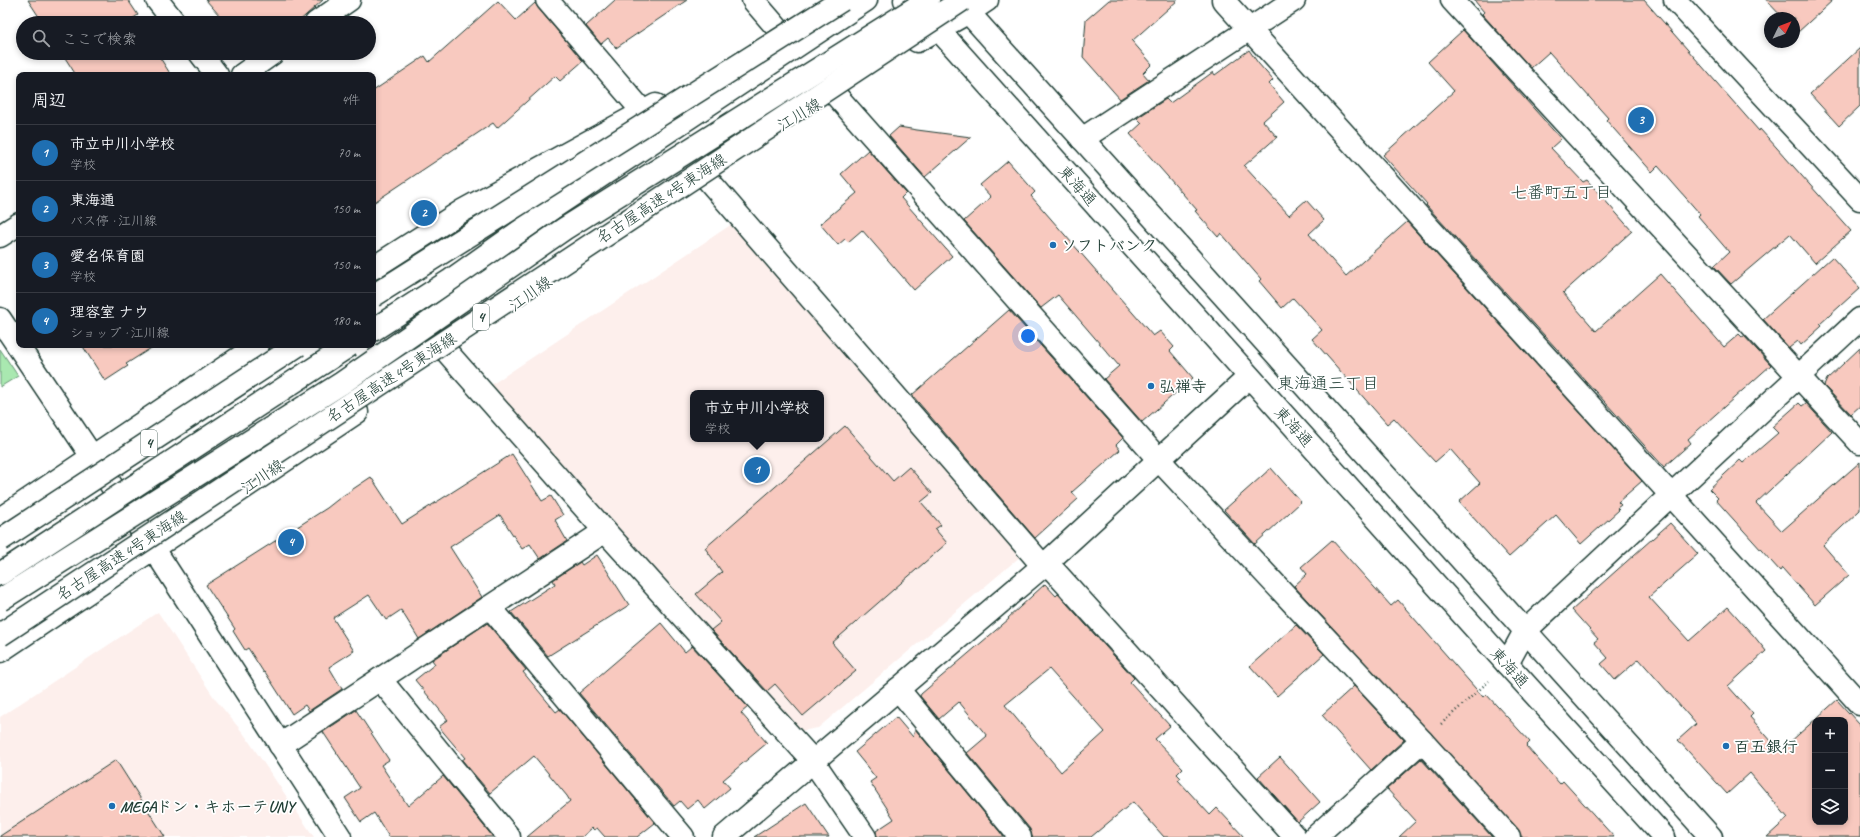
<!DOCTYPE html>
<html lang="ja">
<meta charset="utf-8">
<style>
:root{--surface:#171b24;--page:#242831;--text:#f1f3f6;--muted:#9ea1a6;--line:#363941;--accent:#1f6fb2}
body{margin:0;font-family:Caveat,"Klee One",sans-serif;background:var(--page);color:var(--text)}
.controls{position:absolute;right:12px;bottom:12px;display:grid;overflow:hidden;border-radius:8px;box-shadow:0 2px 6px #0003}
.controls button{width:36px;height:36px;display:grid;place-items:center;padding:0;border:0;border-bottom:1px solid var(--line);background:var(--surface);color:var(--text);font:20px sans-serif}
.compass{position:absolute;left:1764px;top:12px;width:36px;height:36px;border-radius:50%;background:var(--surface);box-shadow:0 2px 6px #0003;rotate:47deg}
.you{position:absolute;left:1028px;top:336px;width:14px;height:14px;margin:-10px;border:3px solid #fff;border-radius:50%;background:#1a73e8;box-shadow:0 0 0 6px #1a73e833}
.badge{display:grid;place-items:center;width:26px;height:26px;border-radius:50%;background:var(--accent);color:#fff;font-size:13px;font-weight:700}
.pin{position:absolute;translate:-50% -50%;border:2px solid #fff;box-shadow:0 1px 4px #0006}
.popup{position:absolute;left:690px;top:390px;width:134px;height:52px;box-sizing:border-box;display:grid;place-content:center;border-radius:8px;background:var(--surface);filter:drop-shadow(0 1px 3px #0005);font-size:13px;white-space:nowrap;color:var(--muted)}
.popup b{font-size:15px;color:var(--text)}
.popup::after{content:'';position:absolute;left:50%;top:100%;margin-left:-8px;border:8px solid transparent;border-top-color:var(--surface)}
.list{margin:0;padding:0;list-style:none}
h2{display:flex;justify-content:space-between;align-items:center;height:52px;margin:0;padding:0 16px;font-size:17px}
h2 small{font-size:13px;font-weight:400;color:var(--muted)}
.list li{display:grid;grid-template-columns:26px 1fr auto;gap:12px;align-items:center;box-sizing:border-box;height:56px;padding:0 16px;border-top:1px solid var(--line)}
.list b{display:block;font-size:15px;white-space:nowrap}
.list p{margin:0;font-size:13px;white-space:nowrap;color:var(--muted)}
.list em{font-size:13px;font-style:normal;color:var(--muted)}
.icon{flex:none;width:22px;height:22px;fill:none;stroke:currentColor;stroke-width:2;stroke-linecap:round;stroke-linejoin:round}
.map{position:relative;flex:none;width:1860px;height:837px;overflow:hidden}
.search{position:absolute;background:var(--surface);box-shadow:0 2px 6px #0003;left:16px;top:16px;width:360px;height:44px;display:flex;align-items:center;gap:10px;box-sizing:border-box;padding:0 14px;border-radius:22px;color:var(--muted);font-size:15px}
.panel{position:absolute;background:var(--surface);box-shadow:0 2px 6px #0003;left:16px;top:72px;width:360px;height:276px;border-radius:8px}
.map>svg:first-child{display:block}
.built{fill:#fdefec;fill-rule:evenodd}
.green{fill:#a9e8b0;stroke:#649272}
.building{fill:#f8c9bf;stroke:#1f3d34;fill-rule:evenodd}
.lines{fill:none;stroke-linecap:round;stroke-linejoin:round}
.minor-casing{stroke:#1f3d34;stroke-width:25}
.major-casing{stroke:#1f3d34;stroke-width:25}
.highway-casing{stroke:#1f3d34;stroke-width:25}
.path{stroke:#1f3d34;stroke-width:2.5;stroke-dasharray:1 3;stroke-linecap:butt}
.minor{stroke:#fff;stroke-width:22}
.major{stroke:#fff;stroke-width:22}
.highway{stroke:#fff;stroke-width:22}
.highway-bridge-casing{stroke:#1f3d34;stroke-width:25;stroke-linecap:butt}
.highway-bridge{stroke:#fff;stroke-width:22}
.poi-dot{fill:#1f6fb2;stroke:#fff;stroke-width:1.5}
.labels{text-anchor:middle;stroke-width:3.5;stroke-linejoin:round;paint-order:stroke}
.shield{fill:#fff;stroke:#627771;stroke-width:1}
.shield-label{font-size:15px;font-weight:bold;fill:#1f3d34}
.street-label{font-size:16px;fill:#1f3d34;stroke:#fff}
.poi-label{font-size:16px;font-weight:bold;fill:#1f3d34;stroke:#fff;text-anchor:start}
.neighbourhood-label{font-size:17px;fill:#1f3d34;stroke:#fff}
</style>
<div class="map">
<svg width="1860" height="837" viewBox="0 0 1860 837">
<rect width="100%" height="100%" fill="#fff"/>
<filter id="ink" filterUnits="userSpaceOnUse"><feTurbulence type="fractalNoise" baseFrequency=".025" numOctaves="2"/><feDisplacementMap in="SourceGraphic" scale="8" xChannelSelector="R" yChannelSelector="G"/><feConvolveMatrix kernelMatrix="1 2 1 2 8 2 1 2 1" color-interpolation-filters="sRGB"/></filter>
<g filter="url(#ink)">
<!-- built -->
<g class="built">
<path d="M732 224 1021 556 818 728 801 731 491 385ZM693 393H821V439H693Z"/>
<polygon points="158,612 215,699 244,734 314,837 0,837 0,717"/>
</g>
<!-- green -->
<polygon class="green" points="0,349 18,376 0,387"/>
<!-- building -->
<g class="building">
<polygon points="28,0 128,0 138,15 126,23 43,23"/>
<polygon points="206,0 323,0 297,23 226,23"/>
<polygon points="615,0 687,0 616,48 608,38 601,44 586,26"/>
<polygon points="1109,0 1178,0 1132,41 1152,64 1143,73 1149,80 1120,99 1083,57 1086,20"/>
<polygon points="1474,0 1644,0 1759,131 1760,129 1851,231 1815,263 1790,234 1731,284 1714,266 1729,252 1698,216 1700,214 1658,166 1652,172 1606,120 1608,118 1549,52 1531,68 1482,14 1484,12"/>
<polygon points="1766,0 1833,0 1797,33 1794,30 1794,18 1783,18"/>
<polygon points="498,1 516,20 535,3 538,8 583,61 560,81 555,76 497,128 493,123 373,203 373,91 425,56 429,62"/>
<polygon points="1463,30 1561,139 1551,148 1583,182 1587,180 1632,231 1563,293 1596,331 1660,274 1724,347 1739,334 1742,337 1744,336 1771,365 1688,439 1691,443 1664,467 1426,205 1427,204 1383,155 1454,91 1428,62"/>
<polygon points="1860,48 1860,106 1839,126 1810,94"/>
<polygon points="1249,50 1258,63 1273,80 1269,84 1284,102 1263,121 1277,137 1244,166 1289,215 1306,200 1324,220 1309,234 1346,276 1407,222 1642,481 1618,502 1621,505 1617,508 1619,510 1581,544 1556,515 1509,557 1459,502 1480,483 1450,449 1435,462 1394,418 1387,424 1312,339 1322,330 1293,298 1282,308 1259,281 1261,279 1221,233 1218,237 1195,211 1197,210 1130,134 1142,123 1137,118 1166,99 1170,103 1213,72 1215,75"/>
<polygon points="62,53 157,53 171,75 76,75"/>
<polygon points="899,127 917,130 971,137 925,177 889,136"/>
<polygon points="868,150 906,193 901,198 952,256 914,290 862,230 848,242 845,239 838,245 820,224 857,193 841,174"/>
<polygon points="1008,161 1035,192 1031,196 1153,336 1160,331 1174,347 1170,351 1193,378 1142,422 1104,379 1119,366 1058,295 1041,308 964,221 991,197 980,185"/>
<polygon points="1832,257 1860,288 1820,324 1822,326 1801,345 1798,341 1789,348 1763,319"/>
<polygon points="1009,310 1123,438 1116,445 1120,450 1072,492 1078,499 1035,538 912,395"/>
<polygon points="82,345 156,345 126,364 128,366 105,381"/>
<polygon points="1860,348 1860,406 1851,414 1824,386 1827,379"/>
<polygon points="1799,403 1802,406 1806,403 1832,432 1756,503 1782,531 1860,462 1860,510 1823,545 1849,575 1815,605 1782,568 1780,571 1716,500 1718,498 1709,489 1740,460 1743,463 1778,433 1772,427"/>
<polygon points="845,426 893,481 909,467 932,493 921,502 941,525 935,529 947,543 832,643 856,671 803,716 775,684 767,691 711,630 721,622 696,594 722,572 705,548"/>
<polygon points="512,454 542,501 551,496 563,515 555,520 567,541 540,559 530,544 522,549 500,515 450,547 482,597 419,639 401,610 386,620 369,595 333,618 354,651 329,667 342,689 309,711 305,705 292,714 265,672 264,673 248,648 245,650 233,631 235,629 206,585 327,508 341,497 371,477 402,524"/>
<polygon points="1271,468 1301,502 1255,544 1224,510"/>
<path d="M1670 523 1698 554 1649 597 1689 641 1728 607 1754 636 1766 651 1728 686 1753 714 1750 717 1780 751 1837 700 1860 725V837H1767L1788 818 1750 773 1727 794 1678 740 1696 724 1639 659 1615 680 1601 664 1608 658 1594 642 1598 639 1572 610ZM1815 720H1845V822H1815Z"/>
<polygon points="1332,540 1391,606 1398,600 1483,697 1486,694 1530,742 1526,746 1560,784 1563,781 1614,837 1521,837 1518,829 1294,586 1307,574 1301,567"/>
<polygon points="597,555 629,605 548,656 511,612 555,584 553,580 580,562 582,565"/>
<path d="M1045 584 1056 596 1058 594 1134 678 1130 682 1170 726 1155 739 1183 768 1177 774 1181 778 1178 780 1210 815 1217 808 1244 837H1164L1133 802 1091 837H1032L1030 829 967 753 987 736 959 702 939 719 920 696 921 694 1009 619 1008 618ZM1049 669 1105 732 1061 772 1005 705Z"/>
<polygon points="487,623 526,670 523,672 556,712 560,709 655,823 637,837 605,837 597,828 594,830 592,828 582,837 527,837 570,801 567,796 534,756 490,793 462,760 465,758 439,727 448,720 415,680 435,664 432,660"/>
<polygon points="661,623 685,652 692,646 748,707 741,713 767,743 723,780 730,788 705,809 698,800 687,809 680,801 674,806 579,693"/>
<polygon points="1296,625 1324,654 1277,696 1250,666"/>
<polygon points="1354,686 1404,740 1371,770 1322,715"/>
<polygon points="356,710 389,760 381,765 408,806 443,776 493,837 389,837 374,813 361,822 345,798 360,788 323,732"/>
<polygon points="896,717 913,737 915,729 1004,837 877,837 876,831 894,819 870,782 876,778 855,752"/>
<polygon points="1280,757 1320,802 1298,822 1258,777"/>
<polygon points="1421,759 1492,837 1399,837 1416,821 1387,789"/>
<polygon points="116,760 165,837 0,837 0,836"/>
<polygon points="806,803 829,837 754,837"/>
</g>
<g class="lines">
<!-- minor casing -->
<g class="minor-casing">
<g id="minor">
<polyline points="157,0 175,23"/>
<polyline points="547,0 644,113"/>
<polyline points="753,0 778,29"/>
<polyline points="1223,0 1860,704"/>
<polyline points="1452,0 1860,443"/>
<polyline points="1675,0 1860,199"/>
<polyline points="316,23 349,0"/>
<polyline points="200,53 217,75"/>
<polyline points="242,75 273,53"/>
<polyline points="834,93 1159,460 1422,741 1509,837"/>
<polyline points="1082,139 1294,0"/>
<polyline points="702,173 1043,566"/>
<polyline points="0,236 19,224"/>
<polyline points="0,319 154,549 340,837"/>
<polyline points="447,352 605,531 813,761 865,837"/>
<polyline points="1047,563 1295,837"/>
<polyline points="490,607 683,837"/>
<polyline points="1507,664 1525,631 1860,319"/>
<polyline points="380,679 509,837"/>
<polyline points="898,689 1020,837"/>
<polyline points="280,745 605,531"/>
<polyline points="724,837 1043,566 1249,377"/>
<polyline points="1315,837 1422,741"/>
</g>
</g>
<!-- major casing -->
<g class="major-casing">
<g id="major">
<polyline points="905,0 938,29 1507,664 1664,837"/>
<polyline points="959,2 1711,837"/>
<polyline points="917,41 969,12 987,0"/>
<polyline points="373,268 462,211 656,105"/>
<polyline points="0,519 258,345"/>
<polyline points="0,651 357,412"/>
</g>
</g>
<!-- highway casing -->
<g class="highway-casing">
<polyline id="highway" points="373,330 451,280 554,207 866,0"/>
</g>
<!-- path -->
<polyline class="path" points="1441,724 1489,681"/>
<!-- minor -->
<use href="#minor" class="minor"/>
<!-- major -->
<use href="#major" class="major"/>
<!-- highway -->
<use href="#highway" class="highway"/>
<!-- highway-bridge casing -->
<g class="highway-bridge-casing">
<g id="highway-bridge">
<polyline points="373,296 842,0"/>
<polyline points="0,540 298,345"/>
<polyline points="0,574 350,345"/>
<polyline points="0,600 342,383 564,229 928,0"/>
<polyline points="0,635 962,0"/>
</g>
</g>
<!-- highway-bridge -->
<use href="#highway-bridge" class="highway-bridge"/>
</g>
</g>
<!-- markers -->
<g class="poi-dot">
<circle cx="1053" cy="245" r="4"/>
<circle cx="1151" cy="386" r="4"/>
<circle cx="1726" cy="746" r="4"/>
<circle cx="112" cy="806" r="4"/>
</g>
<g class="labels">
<!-- shield labels -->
<g class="shield">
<rect x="473" y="304" width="16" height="26" rx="3"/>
<rect x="141" y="430" width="16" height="26" rx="3"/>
</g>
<g class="shield-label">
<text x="481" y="322">4</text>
<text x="149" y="448">4</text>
</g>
<!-- street labels -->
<g class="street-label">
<text transform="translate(799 114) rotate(-31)" y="6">江川線</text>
<text transform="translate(1078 185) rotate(48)" y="6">東海通</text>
<text transform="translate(661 198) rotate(-33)" y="6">名古屋高速4号東海線</text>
<text transform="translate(530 293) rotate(-35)" y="6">江川線</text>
<text transform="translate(391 377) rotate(-33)" y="6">名古屋高速4号東海線</text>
<text transform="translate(1294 426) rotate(48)" y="6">東海通</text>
<text transform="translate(262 476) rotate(-34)" y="6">江川線</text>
<text transform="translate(121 555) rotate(-33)" y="6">名古屋高速4号東海線</text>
<text transform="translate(1510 667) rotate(48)" y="6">東海通</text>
</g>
<!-- poi labels -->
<g class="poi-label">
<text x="1061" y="251">ソフトバンク</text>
<text x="1159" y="392">弘禅寺</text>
<text x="1734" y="752">百五銀行</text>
<text x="120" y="812">MEGAドン・キホーテUNY</text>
</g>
<!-- neighbourhood labels -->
<g class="neighbourhood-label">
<text x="1561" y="198">七番町五丁目</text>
<text x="1328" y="389">東海通三丁目</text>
</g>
</g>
</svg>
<div class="controls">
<button>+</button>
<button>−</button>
<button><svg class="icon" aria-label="layers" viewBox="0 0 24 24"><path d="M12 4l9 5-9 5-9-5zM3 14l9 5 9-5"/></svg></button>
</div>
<svg class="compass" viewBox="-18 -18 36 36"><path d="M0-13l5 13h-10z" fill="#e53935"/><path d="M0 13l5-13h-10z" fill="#9ea1a6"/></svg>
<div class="you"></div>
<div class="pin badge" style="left:757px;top:470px">1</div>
<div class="popup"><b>市立中川小学校</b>学校</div>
<div class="pin badge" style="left:424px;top:213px">2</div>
<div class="pin badge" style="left:1641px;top:120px">3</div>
<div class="pin badge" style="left:291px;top:542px">4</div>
<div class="search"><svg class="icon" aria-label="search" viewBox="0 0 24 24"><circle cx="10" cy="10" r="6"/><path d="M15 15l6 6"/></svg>ここで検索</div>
<section class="panel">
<h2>周辺<small>4件</small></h2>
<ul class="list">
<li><span class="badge">1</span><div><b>市立中川小学校</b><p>学校</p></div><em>70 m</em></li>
<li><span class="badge">2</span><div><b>東海通</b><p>バス停 · 江川線</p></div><em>150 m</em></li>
<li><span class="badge">3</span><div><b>愛名保育園</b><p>学校</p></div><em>150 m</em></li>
<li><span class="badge">4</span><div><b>理容室 ナウ</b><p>ショップ · 江川線</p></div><em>180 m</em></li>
</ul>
</section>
</div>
